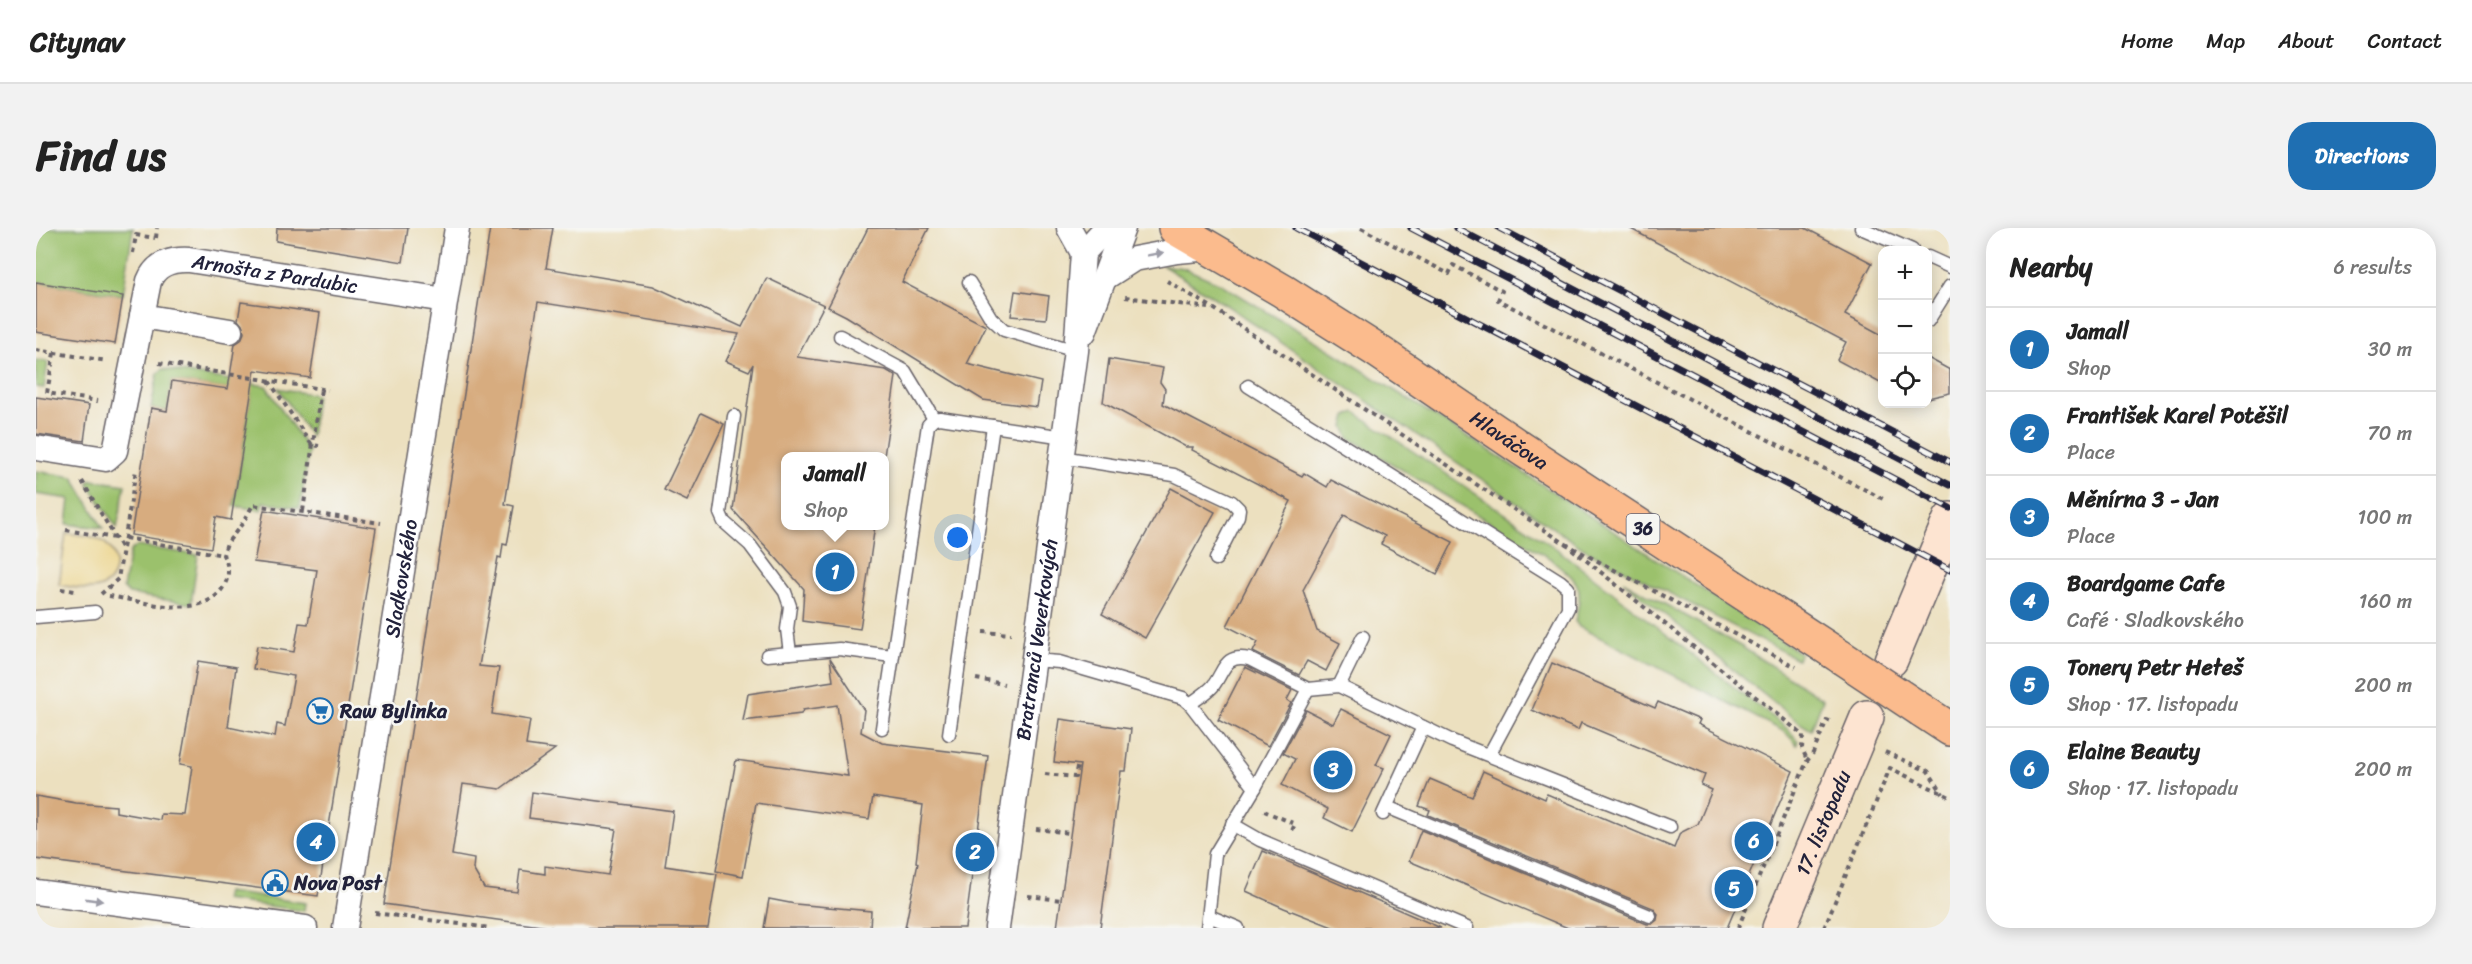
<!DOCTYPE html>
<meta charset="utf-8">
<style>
:root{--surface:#fff;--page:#f2f2f2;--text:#222;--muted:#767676;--line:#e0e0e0;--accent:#1f6fb2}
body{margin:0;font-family:Sriracha,sans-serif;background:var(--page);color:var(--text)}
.controls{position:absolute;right:18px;top:18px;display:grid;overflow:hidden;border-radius:12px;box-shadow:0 3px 15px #0003}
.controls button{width:54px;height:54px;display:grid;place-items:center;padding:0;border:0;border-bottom:2px solid var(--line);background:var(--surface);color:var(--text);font:30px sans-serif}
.you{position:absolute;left:922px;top:310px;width:21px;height:21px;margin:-15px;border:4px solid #fff;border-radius:50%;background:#1a73e8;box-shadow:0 0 0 9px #1a73e833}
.badge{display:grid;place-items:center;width:39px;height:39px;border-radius:50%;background:var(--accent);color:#fff;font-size:20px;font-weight:700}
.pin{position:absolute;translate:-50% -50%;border:3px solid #fff;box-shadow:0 2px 6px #0006}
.popup{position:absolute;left:745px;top:224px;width:108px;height:78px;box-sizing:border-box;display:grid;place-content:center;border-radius:12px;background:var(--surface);filter:drop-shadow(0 2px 4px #0005);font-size:20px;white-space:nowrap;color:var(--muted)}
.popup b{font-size:22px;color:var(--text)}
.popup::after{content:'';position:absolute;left:50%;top:100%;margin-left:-12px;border:12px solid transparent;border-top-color:var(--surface)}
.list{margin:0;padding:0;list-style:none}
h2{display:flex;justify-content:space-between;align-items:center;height:78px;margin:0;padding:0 24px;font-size:26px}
h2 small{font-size:20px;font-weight:400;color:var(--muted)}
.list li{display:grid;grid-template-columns:39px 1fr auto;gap:18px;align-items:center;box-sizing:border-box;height:84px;padding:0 24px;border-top:2px solid var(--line)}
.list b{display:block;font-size:22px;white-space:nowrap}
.list p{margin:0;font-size:20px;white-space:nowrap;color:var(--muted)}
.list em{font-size:20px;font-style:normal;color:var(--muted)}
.icon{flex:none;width:33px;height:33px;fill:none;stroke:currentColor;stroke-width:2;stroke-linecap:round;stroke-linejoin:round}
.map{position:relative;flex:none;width:1914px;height:700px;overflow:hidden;border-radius:24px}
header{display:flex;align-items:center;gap:36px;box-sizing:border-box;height:84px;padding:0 30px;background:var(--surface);border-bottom:2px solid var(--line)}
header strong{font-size:28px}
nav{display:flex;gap:33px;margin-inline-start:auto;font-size:21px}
.intro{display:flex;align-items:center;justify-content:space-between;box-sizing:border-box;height:144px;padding:0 36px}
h1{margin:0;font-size:42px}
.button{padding:15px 27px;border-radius:24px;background:var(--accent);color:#fff;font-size:21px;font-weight:700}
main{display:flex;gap:36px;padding:0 36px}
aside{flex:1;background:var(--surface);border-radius:24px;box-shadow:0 3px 15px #0003}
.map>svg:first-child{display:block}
.green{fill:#9bc16c;stroke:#5e7254;stroke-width:1.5}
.sand{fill:#eeda9e;stroke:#887e6c;stroke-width:1.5}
.building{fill:#d7ac7f}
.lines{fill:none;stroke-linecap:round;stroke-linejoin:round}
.service-casing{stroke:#696469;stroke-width:15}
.minor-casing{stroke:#696469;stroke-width:27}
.secondary-casing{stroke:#696469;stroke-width:36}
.primary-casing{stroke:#696469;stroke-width:36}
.path{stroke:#696469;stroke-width:4;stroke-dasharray:4.5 4.5;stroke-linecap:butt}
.service{stroke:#fff;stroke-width:12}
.minor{stroke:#fff;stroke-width:24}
.secondary{stroke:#fde4d1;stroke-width:33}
.primary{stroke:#fbbb8d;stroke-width:33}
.rail-casing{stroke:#22223b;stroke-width:7}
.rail{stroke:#f6f6f2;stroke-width:4.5;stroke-dasharray:14;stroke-linecap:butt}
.primary-bridge-casing{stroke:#696469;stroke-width:36;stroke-linecap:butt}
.primary-bridge{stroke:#fbbb8d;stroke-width:33}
.oneway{fill:#9c9ca7}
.labels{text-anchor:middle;stroke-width:5;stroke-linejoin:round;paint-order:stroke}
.shield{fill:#f6f6f2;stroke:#626272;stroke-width:1.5}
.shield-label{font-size:18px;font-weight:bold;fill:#22223b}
.street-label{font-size:20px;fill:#22223b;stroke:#f6f6f2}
.poi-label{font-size:20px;font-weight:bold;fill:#22223b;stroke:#f6f6f2;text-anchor:start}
</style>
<header>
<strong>Citynav</strong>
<nav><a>Home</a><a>Map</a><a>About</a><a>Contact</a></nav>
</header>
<div class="intro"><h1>Find us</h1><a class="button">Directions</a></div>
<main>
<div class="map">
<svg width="1914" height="700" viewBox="0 0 1914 700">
<rect width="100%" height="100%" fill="#f6f6f2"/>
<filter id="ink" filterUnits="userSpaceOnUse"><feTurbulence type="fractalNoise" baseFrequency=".0167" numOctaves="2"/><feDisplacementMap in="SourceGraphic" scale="12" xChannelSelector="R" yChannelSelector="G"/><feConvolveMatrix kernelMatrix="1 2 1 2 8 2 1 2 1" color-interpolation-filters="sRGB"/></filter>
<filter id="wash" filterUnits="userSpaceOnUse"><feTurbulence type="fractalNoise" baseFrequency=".008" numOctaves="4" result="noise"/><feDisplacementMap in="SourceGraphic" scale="24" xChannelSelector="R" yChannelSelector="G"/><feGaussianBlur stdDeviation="1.35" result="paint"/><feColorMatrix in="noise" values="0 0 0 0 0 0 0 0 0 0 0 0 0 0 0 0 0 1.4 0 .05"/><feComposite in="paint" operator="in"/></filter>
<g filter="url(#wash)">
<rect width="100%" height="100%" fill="#ece0bf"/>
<!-- green -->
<g class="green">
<polygon points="0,0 97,0 87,67 0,54"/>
<polygon points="1126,37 1148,40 1185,56 1296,123 1456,224 1764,425 1761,431 1548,321 1190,77"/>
<polygon points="0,132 12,134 8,160 0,159"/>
<polygon points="127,141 230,158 273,223 264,280 227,274 225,282 198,278 215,165 136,153 131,183 115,180 122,145"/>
<polygon points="242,160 280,167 275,209"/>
<path d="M1319 184 1521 321 1753 502 1762 513 1761 517 1749 504 1543 399 1539 393C1548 357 1544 355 1515 331L1313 210 1308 198 1311 188Z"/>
<polygon points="0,243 37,249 67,300 31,296 34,271 0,266"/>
<polygon points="56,252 89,257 81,300 53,257 52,254"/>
<polygon points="101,318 162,327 155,376 93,366 87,360 94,323"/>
<polygon points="1587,353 1706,419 1787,471 1775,502 1762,494"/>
<polygon points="190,664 269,675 268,683 188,672"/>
</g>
<!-- sand -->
<path class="sand" d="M30 305C43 307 59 307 70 316 87 331 80 360 56 361 45 362 33 358 23 357Z"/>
<g id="blocks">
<!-- building -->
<g class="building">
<polygon points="241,0 372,0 367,34 240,13"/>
<polygon points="454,0 517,0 510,40 617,58 706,99 731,50 788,77 761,129 850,142 860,148 848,228 750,228 750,297 839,297 824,401 766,393 768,361 697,282 717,136 713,143 690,133 703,106 502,74 469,276 478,278 471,317 467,316 465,330 462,329 443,438 463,440 456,486 494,492 490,517 519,521 464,561 427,556 416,627 438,631 437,641 448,660 481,664 484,642 509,646 509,638 572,647 580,601 493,590 496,564 637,583 629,638 681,646 672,700 519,700 348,676"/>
<polygon points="832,0 893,0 866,54 950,98 931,136 1005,154 1001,179 947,172 810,88 792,79"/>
<polygon points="1593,0 1769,0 1836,35 1809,87 1846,107 1846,156 1801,132 1810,114"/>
<polygon points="0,54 87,68 79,116 0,104"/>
<polygon points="979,63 1013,68 1010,91 975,88"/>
<polygon points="205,74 284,85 274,150 219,142 195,292 180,289 175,320 95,307 115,180 131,183 136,153 192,161 199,116 205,112 208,105 207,98 202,92"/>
<polygon points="1892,130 1914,142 1914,165 1892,170"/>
<polygon points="1073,131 1127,140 1124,154 1129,161 1127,176 1266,248 1268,245 1291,259 1295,252 1417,314 1401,346 1345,316 1349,308 1308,287 1267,362 1281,403 1304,415 1290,443 1271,433 1263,447 1217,424 1222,414 1191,398 1255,273 1156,222 1157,219 1150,219 1067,174"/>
<polygon points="0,169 53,177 48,213 0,206"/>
<polygon points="665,185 688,196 651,273 628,262"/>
<polygon points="1135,260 1179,284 1109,410 1066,386"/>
<polygon points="228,282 340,300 282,668 0,631 0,568 40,575 80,578 80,584 124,592 125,586 149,587 156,538 144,536 162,433 200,439 192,499 239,509 241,496 249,498 258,448 217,441 221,418 258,424 263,395 272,396 281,342 218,334"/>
<polygon points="794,430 828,482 825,504 846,515 952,528 929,700 869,700 882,635 880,634 887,577 837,569 833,591 720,575 707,648 680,643 700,532 812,548 801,477 767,482 765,486 707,493 712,466 797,453"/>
<polygon points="1516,435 1619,480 1622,474 1664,492 1662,496 1757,543 1691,700 1532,700 1373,633 1385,602 1611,696 1616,696 1621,692 1622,686 1617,680 1392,587 1394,582 1383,578 1394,551 1436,569 1447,543 1509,571 1511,566 1638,620 1644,605 1662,596 1676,562 1665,557 1669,547 1545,495 1542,502 1496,482"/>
<polygon points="1209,439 1256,462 1251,472 1255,475 1232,518 1182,492"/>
<polygon points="1305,481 1355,506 1340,537 1348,540 1316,604 1288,590 1292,581 1246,557 1259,531 1247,525 1270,482 1297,496"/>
<polygon points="1024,491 1095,501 1090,543 1085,543 1064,700 1021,700 1044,537 1018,534"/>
<polygon points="1227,623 1405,700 1299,700 1248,680 1210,663"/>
<polygon points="733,671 759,676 835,683 834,700 728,700"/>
</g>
</g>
</g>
<g filter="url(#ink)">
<use href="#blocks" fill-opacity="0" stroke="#696469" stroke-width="1.5"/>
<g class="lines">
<!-- service casing -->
<g class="service-casing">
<g id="service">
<polyline points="1825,0 1876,22"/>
<polyline points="1892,29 1914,39"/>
<polyline points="933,54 955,90 968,102 1040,123"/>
<polyline points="1892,93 1914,58"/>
<polyline points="804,108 869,143 898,191"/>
<polyline points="1212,158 1524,353 1532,360 1532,380 1453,527"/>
<polyline points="698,188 684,285 688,294 714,317 749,364 754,378 751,401 754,425"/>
<polyline points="1025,229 1138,247 1196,274 1203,281 1202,288 1180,331"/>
<polyline points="0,389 59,384"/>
<polyline points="731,427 803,421 856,428"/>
<polyline points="998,432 1023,434 1147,470 1154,476 1219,560 1179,626 1171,700"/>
<polyline points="1303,458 1327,409"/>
<polyline points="1272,461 1303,458 1416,513 1634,599"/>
<path d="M1154 476C1162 470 1171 465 1177 458 1189 442 1188 426 1213 431L1272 461 1219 560"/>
<polyline points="846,500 892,197 898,191 904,190 1028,209"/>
<polyline points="913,506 957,198"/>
<polyline points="1351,579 1614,688"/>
<polyline points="1347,586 1387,499"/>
<polyline points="1196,596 1224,612 1431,700"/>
<polyline points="1173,688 1202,700"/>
</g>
</g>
<!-- minor casing -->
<g class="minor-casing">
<g id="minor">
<polyline points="1033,0 1047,25"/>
<polyline points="1070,49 1098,31 1141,23 1174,20"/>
<polyline points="106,88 194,103"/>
<polyline points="1048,104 1087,0"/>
<path id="s1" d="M0 220 70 231 79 223 113 53C120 36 135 31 153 32L409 72"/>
<polyline points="0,664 269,700"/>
<path id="s2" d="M309 700 421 0"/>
<path id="s3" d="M961 700 1040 123 1047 25 1070 0"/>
</g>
</g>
<!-- secondary casing -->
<g class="secondary-casing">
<g id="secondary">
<polyline points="1855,432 1914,291"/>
<path id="s4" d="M1743 700 1831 489"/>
</g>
</g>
<!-- primary casing -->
<g class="primary-casing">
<g id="primary">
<path id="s5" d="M1139 0 1247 63 1340 122 1486 221 1805 429"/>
<polyline points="1885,482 1914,501"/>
</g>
</g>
<!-- path -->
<g class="path">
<polyline points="1325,0 1413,46 1417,37 1466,63 1462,72 1847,271"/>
<polyline points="120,10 121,0"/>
<polyline points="97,25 100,7 119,10"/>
<polyline points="1131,53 1177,80 1528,315 1760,439"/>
<polyline points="1089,69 1173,80"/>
<polyline points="0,122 71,133"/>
<polyline points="18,125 11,165 62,173"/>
<polyline points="123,135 292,162"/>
<polyline points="233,153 276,217 283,218"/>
<polyline points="46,253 86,321"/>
<polyline points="267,283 285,161"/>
<polyline points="30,302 79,310"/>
<polyline points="89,310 187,327"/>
<polyline points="1536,321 1767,507 1766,520 1771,532"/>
<polyline points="25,361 39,363"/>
<polyline points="65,366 82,351 100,242"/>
<path d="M73 368C106 373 167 394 188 358 194 347 193 338 187 327L191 315 206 296 217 277 345 295"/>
<polyline points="947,404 975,406"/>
<polyline points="940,451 968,456"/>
<polyline points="1849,524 1892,543 1907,566"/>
<polyline points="1009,546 1039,549 1041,539"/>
<polyline points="1228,583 1259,596 1255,605"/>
<polyline points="1000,601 1034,605"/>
<polyline points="992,668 1025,672"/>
<polyline points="339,685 454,700"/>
<polyline points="1702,700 1771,533 1777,525 1791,492 1796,494"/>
<polyline points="1788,700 1854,540 1914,569"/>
</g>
<!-- service -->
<use href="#service" class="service"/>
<!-- minor -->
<use href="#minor" class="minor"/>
<!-- secondary -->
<use href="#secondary" class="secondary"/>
<!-- primary -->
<use href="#primary" class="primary"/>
<!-- rail casing -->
<g class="rail-casing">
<g id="rail">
<polyline points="1260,0 1914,342"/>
<polyline points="1375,0 1914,280"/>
<polyline points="1420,0 1914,257"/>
<polyline points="1463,0 1914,234"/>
</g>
</g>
<!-- rail -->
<use href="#rail" class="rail"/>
<!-- primary-bridge casing -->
<g class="primary-bridge-casing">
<polyline id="primary-bridge" points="1805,429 1885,482"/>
</g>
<!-- primary-bridge -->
<use href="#primary-bridge" class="primary-bridge"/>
</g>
<!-- one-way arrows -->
<defs><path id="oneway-solid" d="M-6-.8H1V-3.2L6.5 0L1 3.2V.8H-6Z" transform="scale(1.5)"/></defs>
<g class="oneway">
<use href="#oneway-solid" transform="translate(1119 26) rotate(-10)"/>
<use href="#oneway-solid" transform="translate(58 672) rotate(8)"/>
</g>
</g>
<!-- icons -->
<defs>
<g id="supermarket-ring" transform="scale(1.35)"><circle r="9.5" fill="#f6f6f2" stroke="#1f6fb2" stroke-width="1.5"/><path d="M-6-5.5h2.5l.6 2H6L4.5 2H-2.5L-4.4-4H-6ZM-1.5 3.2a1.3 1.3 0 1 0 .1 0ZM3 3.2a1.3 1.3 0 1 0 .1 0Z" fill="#1f6fb2"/></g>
<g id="civic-ring" transform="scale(1.35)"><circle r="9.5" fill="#f6f6f2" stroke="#1f6fb2" stroke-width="1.5"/><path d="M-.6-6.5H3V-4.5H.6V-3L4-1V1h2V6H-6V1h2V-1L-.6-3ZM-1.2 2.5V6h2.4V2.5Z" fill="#1f6fb2"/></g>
</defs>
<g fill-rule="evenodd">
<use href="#supermarket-ring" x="284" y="483"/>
<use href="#civic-ring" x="239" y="655"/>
</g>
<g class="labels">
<!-- shield labels -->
<rect class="shield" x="1590.5" y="286" width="33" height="30" rx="4.5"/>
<g class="shield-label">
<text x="1607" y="307">36</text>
</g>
<!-- street labels -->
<g class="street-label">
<text dy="7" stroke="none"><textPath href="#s1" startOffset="392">Arnošta z Pardubic</textPath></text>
<text dy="7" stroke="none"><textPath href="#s5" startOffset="396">Hlaváčova</textPath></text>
<text dy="7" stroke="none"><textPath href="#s2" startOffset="354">Sladkovského</textPath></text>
<text dy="7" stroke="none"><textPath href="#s3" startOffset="291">Bratranců Veverkových</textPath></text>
<text dy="7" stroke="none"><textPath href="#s4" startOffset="114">17. listopadu</textPath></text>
</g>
<!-- poi labels -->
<g class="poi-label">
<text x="304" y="490">Raw Bylinka</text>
<text x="258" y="662">Nova Post</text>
</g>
</g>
</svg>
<div class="controls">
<button>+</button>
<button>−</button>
<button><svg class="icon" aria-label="locate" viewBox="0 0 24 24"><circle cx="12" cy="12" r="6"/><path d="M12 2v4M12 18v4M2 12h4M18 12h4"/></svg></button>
</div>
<div class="you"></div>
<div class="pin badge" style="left:799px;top:344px">1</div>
<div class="popup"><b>Jamall</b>Shop</div>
<div class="pin badge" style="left:939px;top:624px">2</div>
<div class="pin badge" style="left:1297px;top:542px">3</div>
<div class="pin badge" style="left:280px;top:614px">4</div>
<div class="pin badge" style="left:1698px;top:661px">5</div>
<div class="pin badge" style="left:1718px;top:613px">6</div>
</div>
<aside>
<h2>Nearby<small>6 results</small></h2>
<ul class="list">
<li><span class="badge">1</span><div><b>Jamall</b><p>Shop</p></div><em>30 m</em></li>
<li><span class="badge">2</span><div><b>František Karel Potěšil</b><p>Place</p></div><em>70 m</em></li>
<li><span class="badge">3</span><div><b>Měnírna 3 - Jan</b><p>Place</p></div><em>100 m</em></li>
<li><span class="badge">4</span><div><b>Boardgame Cafe</b><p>Café · Sladkovského</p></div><em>160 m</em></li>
<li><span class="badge">5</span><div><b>Tonery Petr Heteš</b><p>Shop · 17. listopadu</p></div><em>200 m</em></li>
<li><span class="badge">6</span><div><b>Elaine Beauty</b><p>Shop · 17. listopadu</p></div><em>200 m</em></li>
</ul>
</aside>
</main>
